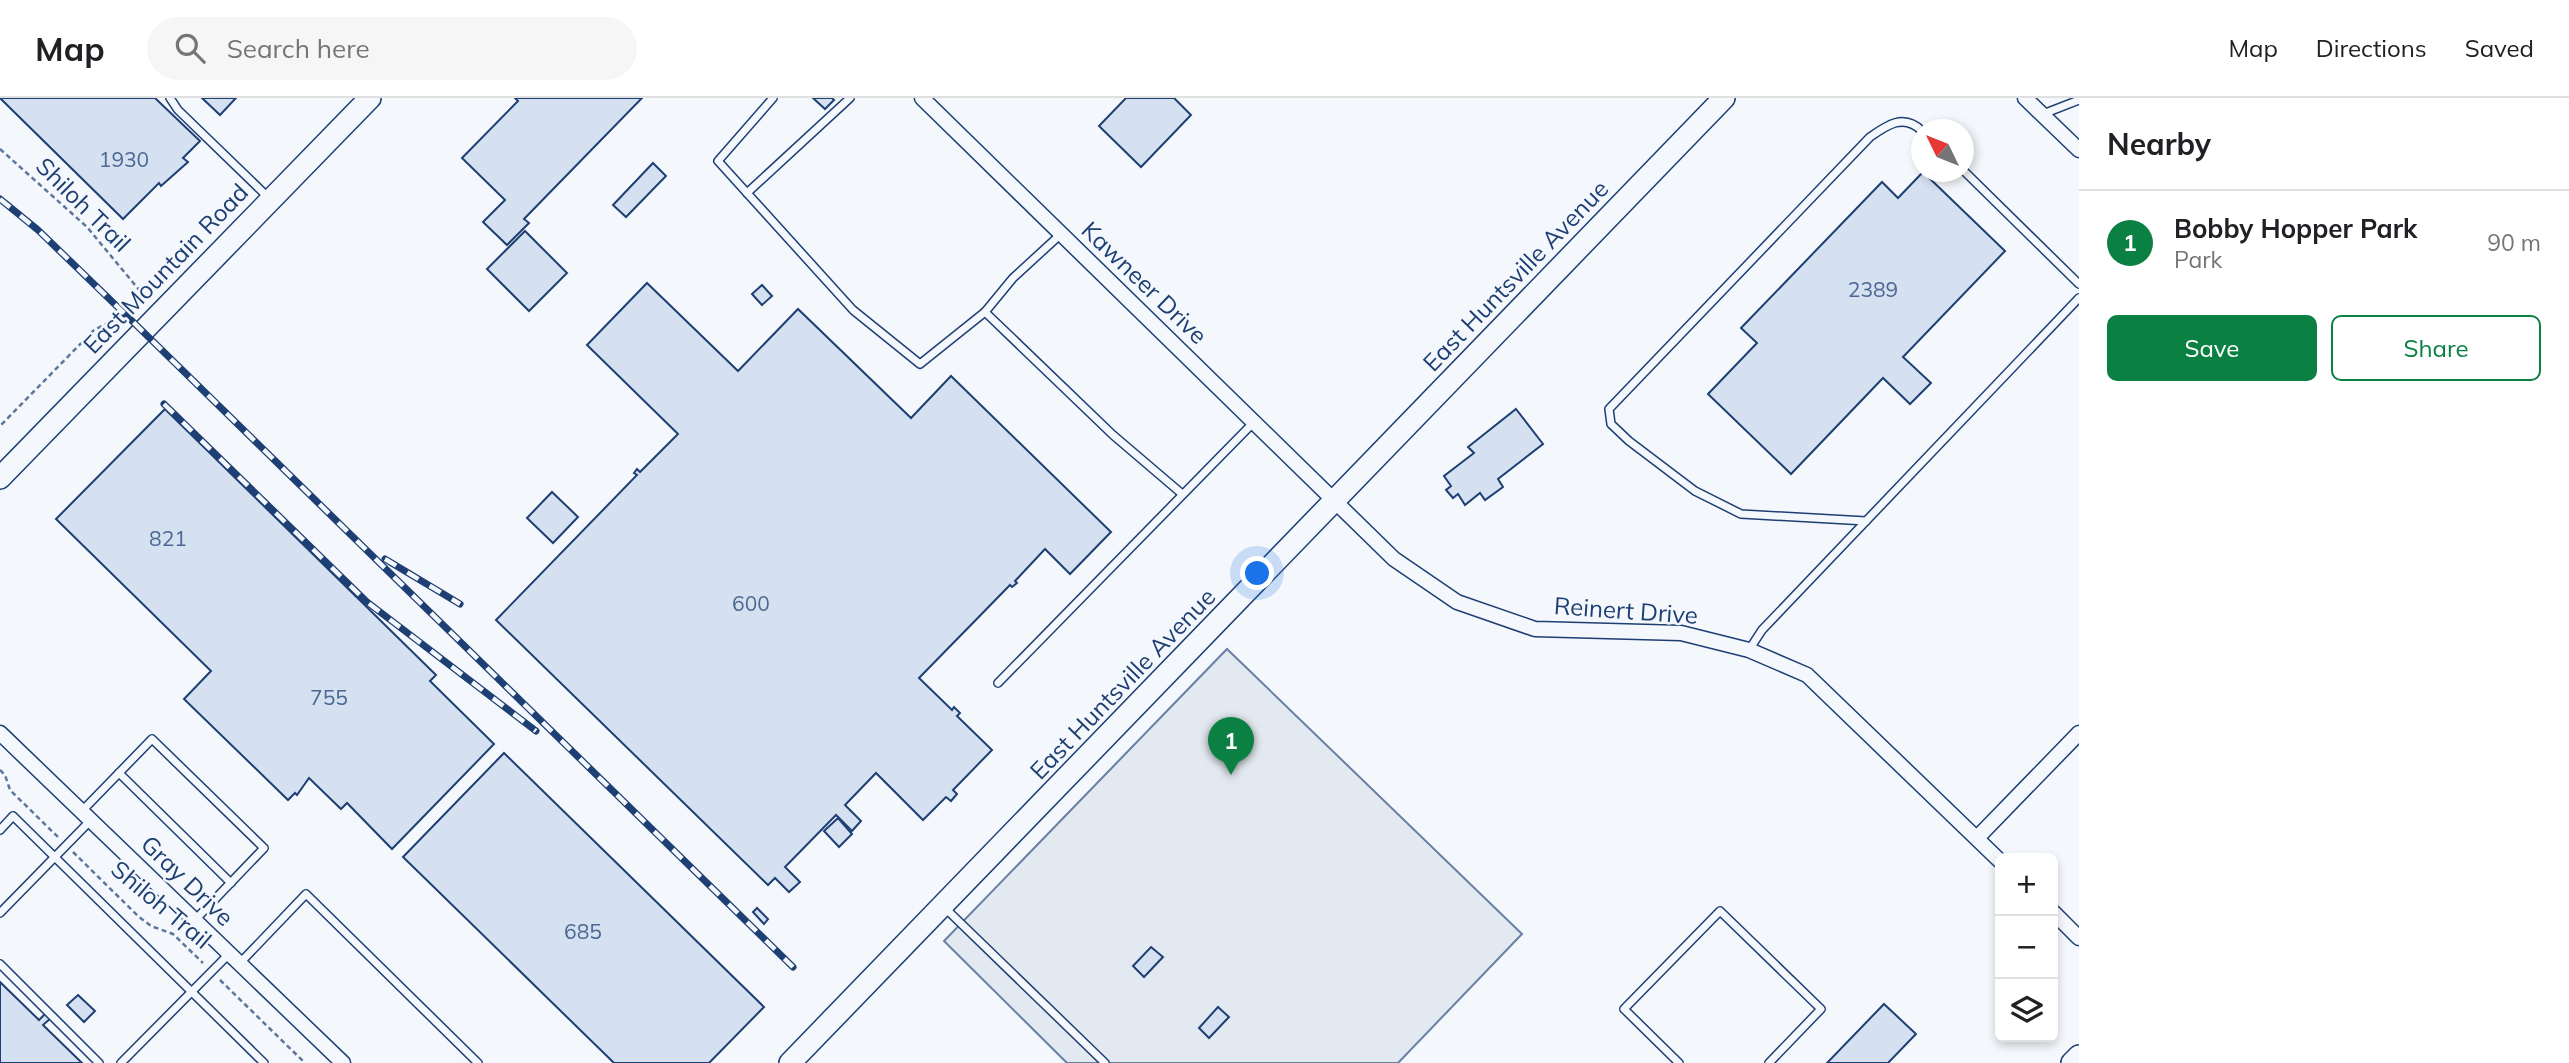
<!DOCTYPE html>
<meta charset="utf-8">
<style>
:root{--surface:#fff;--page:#f6f6f6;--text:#202124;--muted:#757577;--line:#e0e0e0;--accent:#0b8043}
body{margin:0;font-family:Mulish,sans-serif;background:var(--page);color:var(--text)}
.controls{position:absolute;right:21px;bottom:21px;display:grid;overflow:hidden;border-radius:10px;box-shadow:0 4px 10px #0003}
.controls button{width:63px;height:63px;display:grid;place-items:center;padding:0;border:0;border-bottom:2px solid var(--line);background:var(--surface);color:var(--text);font:35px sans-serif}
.compass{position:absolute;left:1911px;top:21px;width:63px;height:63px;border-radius:50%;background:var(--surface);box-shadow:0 4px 10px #0003;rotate:313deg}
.you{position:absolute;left:1258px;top:476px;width:24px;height:24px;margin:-18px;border:5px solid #fff;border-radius:50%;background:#1a73e8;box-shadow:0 0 0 10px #1a73e833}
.badge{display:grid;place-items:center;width:46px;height:46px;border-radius:50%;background:var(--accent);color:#fff;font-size:23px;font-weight:700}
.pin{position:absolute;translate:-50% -58px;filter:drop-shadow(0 2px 4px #0008)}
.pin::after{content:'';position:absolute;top:37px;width:24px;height:21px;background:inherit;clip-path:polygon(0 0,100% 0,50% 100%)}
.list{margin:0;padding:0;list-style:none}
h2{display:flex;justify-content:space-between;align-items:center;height:91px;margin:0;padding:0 28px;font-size:30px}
h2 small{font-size:23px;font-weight:400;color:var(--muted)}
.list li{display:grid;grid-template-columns:46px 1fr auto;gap:21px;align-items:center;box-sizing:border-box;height:105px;padding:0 28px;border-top:2px solid var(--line)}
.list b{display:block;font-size:26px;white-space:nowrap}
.list p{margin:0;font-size:23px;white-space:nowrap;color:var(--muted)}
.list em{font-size:23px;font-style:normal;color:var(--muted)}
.actions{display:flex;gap:14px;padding:21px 28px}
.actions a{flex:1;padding:16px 0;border:2px solid var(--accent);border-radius:10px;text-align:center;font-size:24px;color:var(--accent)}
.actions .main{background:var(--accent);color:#fff}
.icon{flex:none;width:38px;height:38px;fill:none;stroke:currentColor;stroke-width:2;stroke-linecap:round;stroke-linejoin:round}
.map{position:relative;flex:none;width:2079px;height:965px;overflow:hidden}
header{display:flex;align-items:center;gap:42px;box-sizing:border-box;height:98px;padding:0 35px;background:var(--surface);border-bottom:2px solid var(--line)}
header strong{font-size:33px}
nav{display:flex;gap:38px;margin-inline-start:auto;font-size:24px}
.search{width:490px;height:63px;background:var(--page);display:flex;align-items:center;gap:18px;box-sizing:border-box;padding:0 24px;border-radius:38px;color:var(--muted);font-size:26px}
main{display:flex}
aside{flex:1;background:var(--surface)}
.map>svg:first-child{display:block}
.green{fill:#e3e9f0;stroke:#687fa3;stroke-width:2}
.building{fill:#d5e0f0;stroke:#1d3f73;stroke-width:2}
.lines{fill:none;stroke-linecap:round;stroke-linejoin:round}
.lane-casing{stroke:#1d3f73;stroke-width:10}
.street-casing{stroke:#1d3f73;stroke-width:17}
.secondary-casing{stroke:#1d3f73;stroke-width:24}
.path{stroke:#5e769c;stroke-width:2.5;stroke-dasharray:5 3.5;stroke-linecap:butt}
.lane{stroke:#f4f7fb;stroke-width:7}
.street{stroke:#f4f7fb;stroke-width:14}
.secondary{stroke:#f4f7fb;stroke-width:21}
.rail-casing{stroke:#1d3f73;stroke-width:7}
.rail{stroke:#f4f7fb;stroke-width:4.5;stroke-dasharray:13;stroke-linecap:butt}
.labels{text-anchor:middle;stroke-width:5;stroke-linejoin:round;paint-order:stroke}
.number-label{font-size:21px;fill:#4b6792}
.street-label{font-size:24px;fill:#1d3f73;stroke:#f4f7fb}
</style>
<header>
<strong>Map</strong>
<div class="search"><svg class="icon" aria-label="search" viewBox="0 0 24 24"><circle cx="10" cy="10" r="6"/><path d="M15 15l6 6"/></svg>Search here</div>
<nav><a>Map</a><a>Directions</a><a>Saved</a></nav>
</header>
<main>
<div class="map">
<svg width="2079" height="965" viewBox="0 0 2079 965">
<rect width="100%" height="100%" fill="#f4f7fb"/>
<!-- green -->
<polygon class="green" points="1227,551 1522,836 1398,965 1067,965 944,843"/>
<!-- building -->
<g class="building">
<polygon points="0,0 155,0 200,43 183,60 188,64 161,88 159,85 123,121"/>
<polygon points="202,0 236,0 220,17"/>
<polygon points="515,0 642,0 524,121 529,125 507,147 483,124 505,102 462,60 518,3"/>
<polygon points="813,0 832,0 834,2 825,11"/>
<polygon points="1126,0 1174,0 1191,17 1141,69 1099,28"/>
<polygon points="653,65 666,78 626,119 613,107"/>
<polygon points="1923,74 2005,153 1903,259 1931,285 1910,306 1883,280 1791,376 1708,296 1757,245 1741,230 1882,84 1898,100"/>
<polygon points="525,133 567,175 529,213 487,171"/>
<polygon points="647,185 738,273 798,211 911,320 951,278 1111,434 1070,476 1045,451 1015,483 1017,485 1012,489 1010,487 919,580 952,612 954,609 960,615 957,618 992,652 953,692 957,696 951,703 946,699 923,722 876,675 845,707 861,723 852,733 836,717 785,769 800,784 789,794 775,780 768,787 496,522 637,377 634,375 637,371 640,374 678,336 587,247"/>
<polygon points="762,187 772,198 762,207 752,196"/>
<polygon points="165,311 436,577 430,583 494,646 392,751 347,705 341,711 309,680 297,697 295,695 288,702 184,601 211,573 56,421"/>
<polygon points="1516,311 1543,346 1498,381 1503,389 1485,402 1480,395 1465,407 1458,396 1453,400 1446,392 1451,388 1444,378 1474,355 1468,349"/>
<polygon points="552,394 578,419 553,445 527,420"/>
<polygon points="504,655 764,909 709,965 614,965 403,759"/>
<polygon points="838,720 852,736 839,749 824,733"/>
<polygon points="757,810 768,821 764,826 753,814"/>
<polygon points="1151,849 1163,859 1144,879 1133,868"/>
<polygon points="0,884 39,922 46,915 51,920 43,927 82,965 0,965"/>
<polygon points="78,897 95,913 84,924 67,907"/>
<polygon points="1884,906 1916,936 1888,965 1827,965"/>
<polygon points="1218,909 1229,919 1209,940 1199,930"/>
</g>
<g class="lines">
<!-- lane casing -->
<g class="lane-casing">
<g id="lane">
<polyline points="170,0 178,12 270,101"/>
<polyline points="773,0 718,63 853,212 920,266 985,214"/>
<polyline points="2043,16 2079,2"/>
<polyline points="1964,73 2079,186"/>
<polyline points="747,95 850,0"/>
<polyline points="1061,136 1013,180 985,214 1113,337 1181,395"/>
<path d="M1866 423 1741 416 1695 393 1629 343 1611 326 1609 311 1870 39C1887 27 1904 15 1922 33"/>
<polyline points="1749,552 1762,532 2079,200"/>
<polyline points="998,585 1254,324"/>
<polyline points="119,675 231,785"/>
<polyline points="82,713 152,641 264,750 195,822"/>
<polyline points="0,732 13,718 264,965"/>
<polyline points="945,810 1105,965"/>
<polyline points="0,815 91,722"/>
<polyline points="240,865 306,796 478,965"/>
<polyline points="0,866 99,965"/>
<polyline points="121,965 229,856"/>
<polyline points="1679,965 1624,911 1720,813 1821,911 1769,965"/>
</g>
</g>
<!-- street casing -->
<g class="street-casing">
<g id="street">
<polyline points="922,0 1394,461 1457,504 1535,531 1681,535 1749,552 1807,577 2000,763"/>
<polyline points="2025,0 2079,52"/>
<polyline points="0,635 343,965"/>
<polyline points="1977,740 2079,635"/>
<polyline points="2053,814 2079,840"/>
</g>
</g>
<!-- secondary casing -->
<g class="secondary-casing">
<g id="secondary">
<polyline points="0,380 370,0"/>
<polyline points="790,965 1724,0"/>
<polyline points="2072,965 2079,958"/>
</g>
</g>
<!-- path -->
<g class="path">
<polyline points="0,51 87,129 145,199 125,223 112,223 94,232 0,328"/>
<polyline points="0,672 5,677 10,692 59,740"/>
<polyline points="73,754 139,819 151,828 173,836 203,865"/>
<polyline points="220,882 305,965"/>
</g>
<!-- lane -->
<use href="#lane" class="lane"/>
<!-- street -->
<use href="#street" class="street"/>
<!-- secondary -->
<use href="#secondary" class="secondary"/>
<!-- rail casing -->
<g class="rail-casing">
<g id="rail">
<polyline points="0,101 38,132 128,219 793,869"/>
<polyline points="164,306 367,504 536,633"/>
<polyline points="385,461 460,506"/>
</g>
</g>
<!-- rail -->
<use href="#rail" class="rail"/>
</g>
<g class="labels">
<!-- number labels -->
<g class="number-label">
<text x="124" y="69">1930</text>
<text x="1873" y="199">2389</text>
<text x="168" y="448">821</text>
<text x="751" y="513">600</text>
<text x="329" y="607">755</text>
<text x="583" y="841">685</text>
</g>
<!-- street labels -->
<g class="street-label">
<text transform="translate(83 107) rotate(45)" y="8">Shiloh Trail</text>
<text transform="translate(166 171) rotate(-46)" y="8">East Mountain Road</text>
<text transform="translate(1516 178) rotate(-46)" y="8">East Huntsville Avenue</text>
<text transform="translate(1144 185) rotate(44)" y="8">Kawneer Drive</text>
<text transform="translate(1626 513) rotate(4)" y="8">Reinert Drive</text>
<text transform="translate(1123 586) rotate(-46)" y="8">East Huntsville Avenue</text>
<text transform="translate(187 783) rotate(44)" y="8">Gray Drive</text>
<text transform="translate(161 807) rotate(40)" y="8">Shiloh Trail</text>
</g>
</g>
</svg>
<div class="controls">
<button>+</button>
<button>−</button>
<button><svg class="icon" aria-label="layers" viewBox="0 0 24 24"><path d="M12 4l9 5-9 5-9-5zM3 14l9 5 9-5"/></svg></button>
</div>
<svg class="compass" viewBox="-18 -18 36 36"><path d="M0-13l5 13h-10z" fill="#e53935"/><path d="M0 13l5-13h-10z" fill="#757577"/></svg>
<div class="you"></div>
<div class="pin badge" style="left:1231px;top:677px">1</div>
</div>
<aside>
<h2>Nearby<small></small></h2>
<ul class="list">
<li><span class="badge">1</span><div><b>Bobby Hopper Park</b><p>Park</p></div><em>90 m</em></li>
</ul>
<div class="actions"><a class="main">Save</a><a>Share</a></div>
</aside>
</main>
